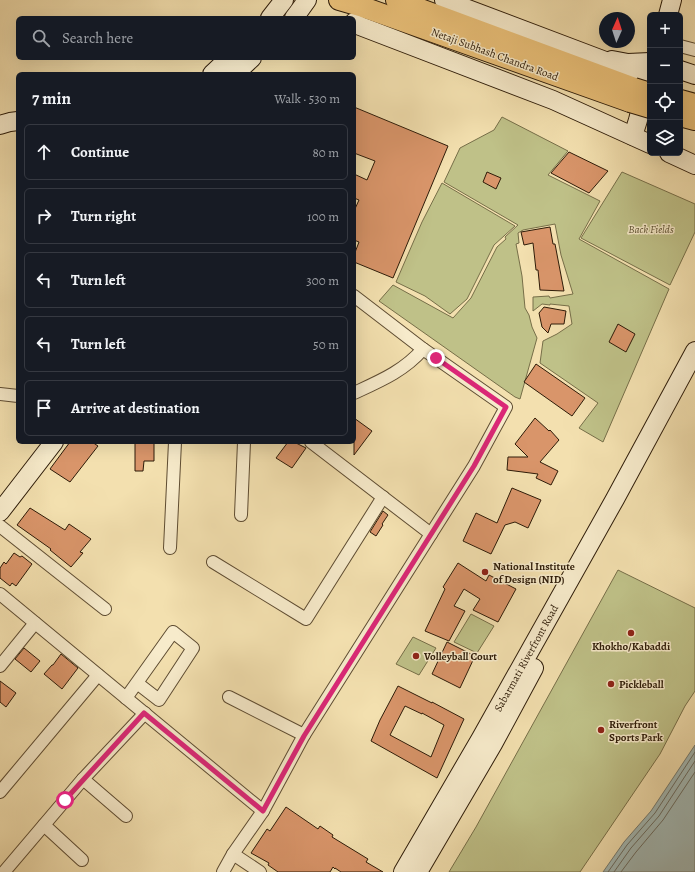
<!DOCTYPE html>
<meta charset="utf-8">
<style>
:root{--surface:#171b24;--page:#242831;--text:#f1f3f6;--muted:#9ea1a6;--line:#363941}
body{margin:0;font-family:Alegreya,serif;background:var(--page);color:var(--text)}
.controls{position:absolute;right:12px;top:12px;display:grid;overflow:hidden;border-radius:6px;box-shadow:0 4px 16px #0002}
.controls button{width:36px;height:36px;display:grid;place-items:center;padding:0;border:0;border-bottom:1px solid var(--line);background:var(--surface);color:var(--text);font:20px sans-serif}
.compass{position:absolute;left:599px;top:12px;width:36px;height:36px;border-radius:50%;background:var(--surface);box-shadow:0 4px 16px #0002;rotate:3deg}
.stop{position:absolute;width:12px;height:12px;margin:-9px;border:3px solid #db2777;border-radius:50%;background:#fff}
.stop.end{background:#db2777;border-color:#fff;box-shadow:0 1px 4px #0008}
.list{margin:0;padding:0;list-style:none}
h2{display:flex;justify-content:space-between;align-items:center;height:52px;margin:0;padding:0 16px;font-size:17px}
h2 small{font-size:13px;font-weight:400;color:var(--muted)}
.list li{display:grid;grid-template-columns:26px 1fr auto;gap:12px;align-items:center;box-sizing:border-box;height:56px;margin:0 8px 8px;padding:0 8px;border:1px solid var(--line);border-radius:6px}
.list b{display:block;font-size:15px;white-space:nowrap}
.list em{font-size:13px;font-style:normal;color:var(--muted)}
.icon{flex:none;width:22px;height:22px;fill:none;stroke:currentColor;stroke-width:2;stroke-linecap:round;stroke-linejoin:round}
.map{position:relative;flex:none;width:695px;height:872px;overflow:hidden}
.search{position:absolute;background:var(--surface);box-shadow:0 4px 16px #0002;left:16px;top:16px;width:340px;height:44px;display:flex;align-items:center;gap:10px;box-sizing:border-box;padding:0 14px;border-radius:6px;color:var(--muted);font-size:15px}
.panel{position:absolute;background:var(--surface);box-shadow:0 4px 16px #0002;left:16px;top:72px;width:340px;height:372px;border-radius:6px}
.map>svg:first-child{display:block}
.green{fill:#bfc188;stroke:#766e48}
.water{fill:#a2bab7;stroke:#737a71}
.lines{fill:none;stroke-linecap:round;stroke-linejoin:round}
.shore{stroke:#686a60;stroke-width:1}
.building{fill:#d9956a;stroke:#2d1b08;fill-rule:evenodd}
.street-casing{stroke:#5e4c32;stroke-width:14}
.secondary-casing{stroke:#2d1b08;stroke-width:20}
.primary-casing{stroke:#2d1b08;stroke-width:22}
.street{stroke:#f7ebcb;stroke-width:12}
.secondary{stroke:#f7ebcb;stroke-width:18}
.primary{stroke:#eac078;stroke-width:20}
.primary-bridge-casing{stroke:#2d1b08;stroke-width:22;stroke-linecap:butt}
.primary-bridge{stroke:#eac078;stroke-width:20}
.route{stroke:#db2777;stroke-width:5}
.poi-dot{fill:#8f2418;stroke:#f7ebcb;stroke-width:1.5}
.labels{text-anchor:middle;stroke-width:3;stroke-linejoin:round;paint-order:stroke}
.street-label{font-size:11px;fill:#2d1b08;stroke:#f7ebcb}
.park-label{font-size:11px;font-style:italic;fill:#594d2e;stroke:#f7ebcb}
.poi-label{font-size:11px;font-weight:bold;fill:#2d1b08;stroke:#f7ebcb;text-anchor:start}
</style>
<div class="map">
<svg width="695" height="872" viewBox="0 0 695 872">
<rect width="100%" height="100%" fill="#f3e0af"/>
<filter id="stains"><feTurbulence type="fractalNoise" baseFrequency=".005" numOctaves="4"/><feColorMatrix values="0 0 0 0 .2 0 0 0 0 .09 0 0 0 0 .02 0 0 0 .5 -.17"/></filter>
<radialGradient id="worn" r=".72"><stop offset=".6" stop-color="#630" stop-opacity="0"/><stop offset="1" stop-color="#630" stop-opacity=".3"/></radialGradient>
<!-- green -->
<g class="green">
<polygon points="502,117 568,151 548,175 600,201 579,239 669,289 603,442 579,428 598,403 540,363 543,341 557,334 572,324 569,306 550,304 550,305 542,304 533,311 533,297 549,296 550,298 573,294 561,255 555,224 523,230 518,233 519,243 516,244 522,276 525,308 529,315 532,327 537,338 520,399 515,397 379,301 393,285 453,318 471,298 497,247 506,239 505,237 518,225 444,182 460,148 494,130"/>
<polygon points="622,172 695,204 695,232 670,285 581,238"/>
<polygon points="442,183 515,226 494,245 467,299 450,314 425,296 396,282 422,222"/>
<polygon points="618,570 695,608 695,691 685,706 660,754 580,872 449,872 476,827"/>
<polygon points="471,614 494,626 477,653 454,642"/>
<polygon points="413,637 436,648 419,675 396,664"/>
</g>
<!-- water -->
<polygon class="water" points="695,745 695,872 603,872 624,842 651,811"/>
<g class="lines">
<!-- shore -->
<g class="shore">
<polyline points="608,872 627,845 655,813 695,752"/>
<polyline points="614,872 631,848 659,816 695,761"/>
<polyline points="621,872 636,852 663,820 695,772"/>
</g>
</g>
<!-- building -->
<g class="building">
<polygon points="354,107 448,146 393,278 354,262 354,255 359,242 354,240 354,211 359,200 354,198 354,174 367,180 375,161 354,153"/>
<polygon points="569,152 608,171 589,193 551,173"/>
<polygon points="487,172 501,178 496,189 483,182"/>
<polygon points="550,227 553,244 555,244 564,291 540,290 538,270 536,270 533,243 524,245 521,232"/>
<polygon points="544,307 566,311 564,324 551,324 548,333 542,327 539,313"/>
<polygon points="618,324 635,334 626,352 609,342"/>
<polygon points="536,364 585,398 572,416 524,382"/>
<polygon points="354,418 372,431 354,455"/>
<polygon points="535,418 549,431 550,430 559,440 540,462 558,471 551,485 536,478 538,474 507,470 508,457 528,457 515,444"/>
<polygon points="70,442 92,442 98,446 70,482 50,469"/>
<polygon points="135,442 154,442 154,461 144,461 143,471 135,471"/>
<polygon points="288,442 294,442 306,448 292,468 276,458"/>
<polygon points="512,488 541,500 528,528 515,522 505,525 491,554 463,541 476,513 497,523"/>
<polygon points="30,508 65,530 69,524 91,539 80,552 83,553 71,567 50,550 51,549 17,525"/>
<polygon points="383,511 388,515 382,524 383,525 376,536 370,532"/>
<polygon points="14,553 20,557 22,556 32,564 16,586 12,583 10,586 0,578 0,568 4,562 6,564"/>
<polygon points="458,563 486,581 489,575 516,589 498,622 473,610 480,599 464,589 454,606 465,611 449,641 425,631 445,589 443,587"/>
<polygon points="447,642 475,656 460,688 432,674"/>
<polygon points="24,648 40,661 31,672 15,659"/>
<polygon points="61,654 78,668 62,689 44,674 52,665 53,665"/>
<polygon points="0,681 16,693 6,707 0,702"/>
<path d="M398 686 432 703V702L464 719 437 778 371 741 380 720ZM405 706 422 714V713L444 725 431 757 390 735Z"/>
<polygon points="286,807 318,829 320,826 333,835 332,837 368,859 366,862 383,872 341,872 335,868 335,869 333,867 330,872 278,872 268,865 269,863 251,853 267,829 270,831"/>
</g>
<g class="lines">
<!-- street casing -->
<g class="street-casing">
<g id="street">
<polyline points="680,46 695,50"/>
<polyline points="354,296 423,349 506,407 474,466 431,534"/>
<path d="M354 393C380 381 404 371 423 349"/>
<polyline points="0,394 18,396"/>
<polyline points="241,515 244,442"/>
<polyline points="0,526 105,609"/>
<polyline points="170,548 175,442"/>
<polyline points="213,562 306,619 383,497"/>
<polyline points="0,594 263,811"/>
<polyline points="0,666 35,623"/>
<polyline points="229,697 304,735"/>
<polyline points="126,698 173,632 193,648 159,700 137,683"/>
<polyline points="83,779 126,816"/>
<polyline points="0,792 98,675"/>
<polyline points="44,825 82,860"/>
<polyline points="233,854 260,872"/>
<polyline points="4,872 83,779 145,713"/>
<polyline points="223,872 233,854 263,811 304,735 431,534 311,442"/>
</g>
</g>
<!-- secondary casing -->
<g class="secondary-casing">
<g id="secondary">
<polyline points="444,0 608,62"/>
<polyline points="668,15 672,0"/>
<polyline points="270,18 284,0"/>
<polyline points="294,18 297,14 307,0"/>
<polyline points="354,22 360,26 553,100 650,144"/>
<path d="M650 62 628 63 612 60 608 62 610 65C627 70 634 71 650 67"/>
<polyline points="680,70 695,75"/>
<polyline points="212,74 229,58"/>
<polyline points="235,74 252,58"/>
<polyline points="0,125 10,122 18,121"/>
<polyline points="633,136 638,120 650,69"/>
<polyline points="669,153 695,165"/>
<polyline points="0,512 54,442"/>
<polyline points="403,872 481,738 615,499 695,351"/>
<polyline points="418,872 493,744 534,668"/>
</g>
</g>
<!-- primary casing -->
<g class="primary-casing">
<g id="primary">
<polyline points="339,0 363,7 630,102"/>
<polyline points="396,0 634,88"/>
<polyline points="680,100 695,104"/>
<polyline points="680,116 695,120"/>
</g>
</g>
<!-- street -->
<use href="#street" class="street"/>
<!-- secondary -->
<use href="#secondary" class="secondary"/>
<!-- primary -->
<use href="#primary" class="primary"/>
<!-- primary-bridge casing -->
<g class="primary-bridge-casing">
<g id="primary-bridge">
<polyline points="634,88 650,93"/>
<polyline points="630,102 650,108"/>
</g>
</g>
<!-- primary-bridge -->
<use href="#primary-bridge" class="primary-bridge"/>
</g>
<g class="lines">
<!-- route -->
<polyline class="route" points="65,800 84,779 144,713 263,811 304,736 474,466 506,407 436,358"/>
</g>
<!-- markers -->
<g class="poi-dot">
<circle cx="485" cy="572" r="4"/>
<circle cx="631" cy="633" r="4"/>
<circle cx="416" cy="656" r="4"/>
<circle cx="611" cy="684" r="4"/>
<circle cx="601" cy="730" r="4"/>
</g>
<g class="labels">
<!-- street labels -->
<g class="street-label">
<text transform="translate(495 54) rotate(20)" y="4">Netaji Subhash Chandra Road</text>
<text transform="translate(526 658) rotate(-61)" y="4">Sabarmati Riverfront Road</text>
</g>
<!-- park labels -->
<g class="park-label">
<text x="651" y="233">Back Fields</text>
</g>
<!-- poi labels -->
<g class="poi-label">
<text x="493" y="570">National Institute<tspan x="493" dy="13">of Design (NID)</tspan></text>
<text x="631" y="650" text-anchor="middle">Khokho/Kabaddi</text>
<text x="424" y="660">Volleyball Court</text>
<text x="619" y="688">Pickleball</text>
<text x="609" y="728">Riverfront<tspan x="609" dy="13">Sports Park</tspan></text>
</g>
</g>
<rect width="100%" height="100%" filter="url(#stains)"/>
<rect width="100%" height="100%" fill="url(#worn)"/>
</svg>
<div class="controls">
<button>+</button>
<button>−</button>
<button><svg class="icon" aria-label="locate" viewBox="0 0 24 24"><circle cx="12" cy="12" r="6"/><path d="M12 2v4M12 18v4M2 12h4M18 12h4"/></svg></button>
<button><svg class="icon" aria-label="layers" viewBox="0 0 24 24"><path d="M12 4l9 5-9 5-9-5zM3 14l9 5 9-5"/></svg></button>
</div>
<svg class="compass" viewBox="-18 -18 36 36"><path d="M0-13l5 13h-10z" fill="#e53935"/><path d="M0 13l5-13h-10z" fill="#9ea1a6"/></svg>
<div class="stop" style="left:65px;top:800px"></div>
<div class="stop end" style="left:436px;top:358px"></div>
<div class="search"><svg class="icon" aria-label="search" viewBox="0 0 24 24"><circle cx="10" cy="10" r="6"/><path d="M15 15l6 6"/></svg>Search here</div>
<section class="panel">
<h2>7 min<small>Walk · 530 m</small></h2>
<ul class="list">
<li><svg class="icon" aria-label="ahead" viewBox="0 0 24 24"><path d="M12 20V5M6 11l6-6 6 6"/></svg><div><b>Continue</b></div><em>80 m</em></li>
<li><svg class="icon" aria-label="right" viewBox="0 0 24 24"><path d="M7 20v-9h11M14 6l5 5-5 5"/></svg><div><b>Turn right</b></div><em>100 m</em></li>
<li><svg class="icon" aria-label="left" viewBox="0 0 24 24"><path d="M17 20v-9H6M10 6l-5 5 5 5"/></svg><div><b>Turn left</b></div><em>300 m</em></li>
<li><svg class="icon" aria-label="left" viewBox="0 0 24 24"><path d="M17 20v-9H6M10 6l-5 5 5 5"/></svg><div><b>Turn left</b></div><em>50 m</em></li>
<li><svg class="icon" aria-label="arrive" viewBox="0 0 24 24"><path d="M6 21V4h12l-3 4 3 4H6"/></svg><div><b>Arrive at destination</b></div></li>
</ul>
</section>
</div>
